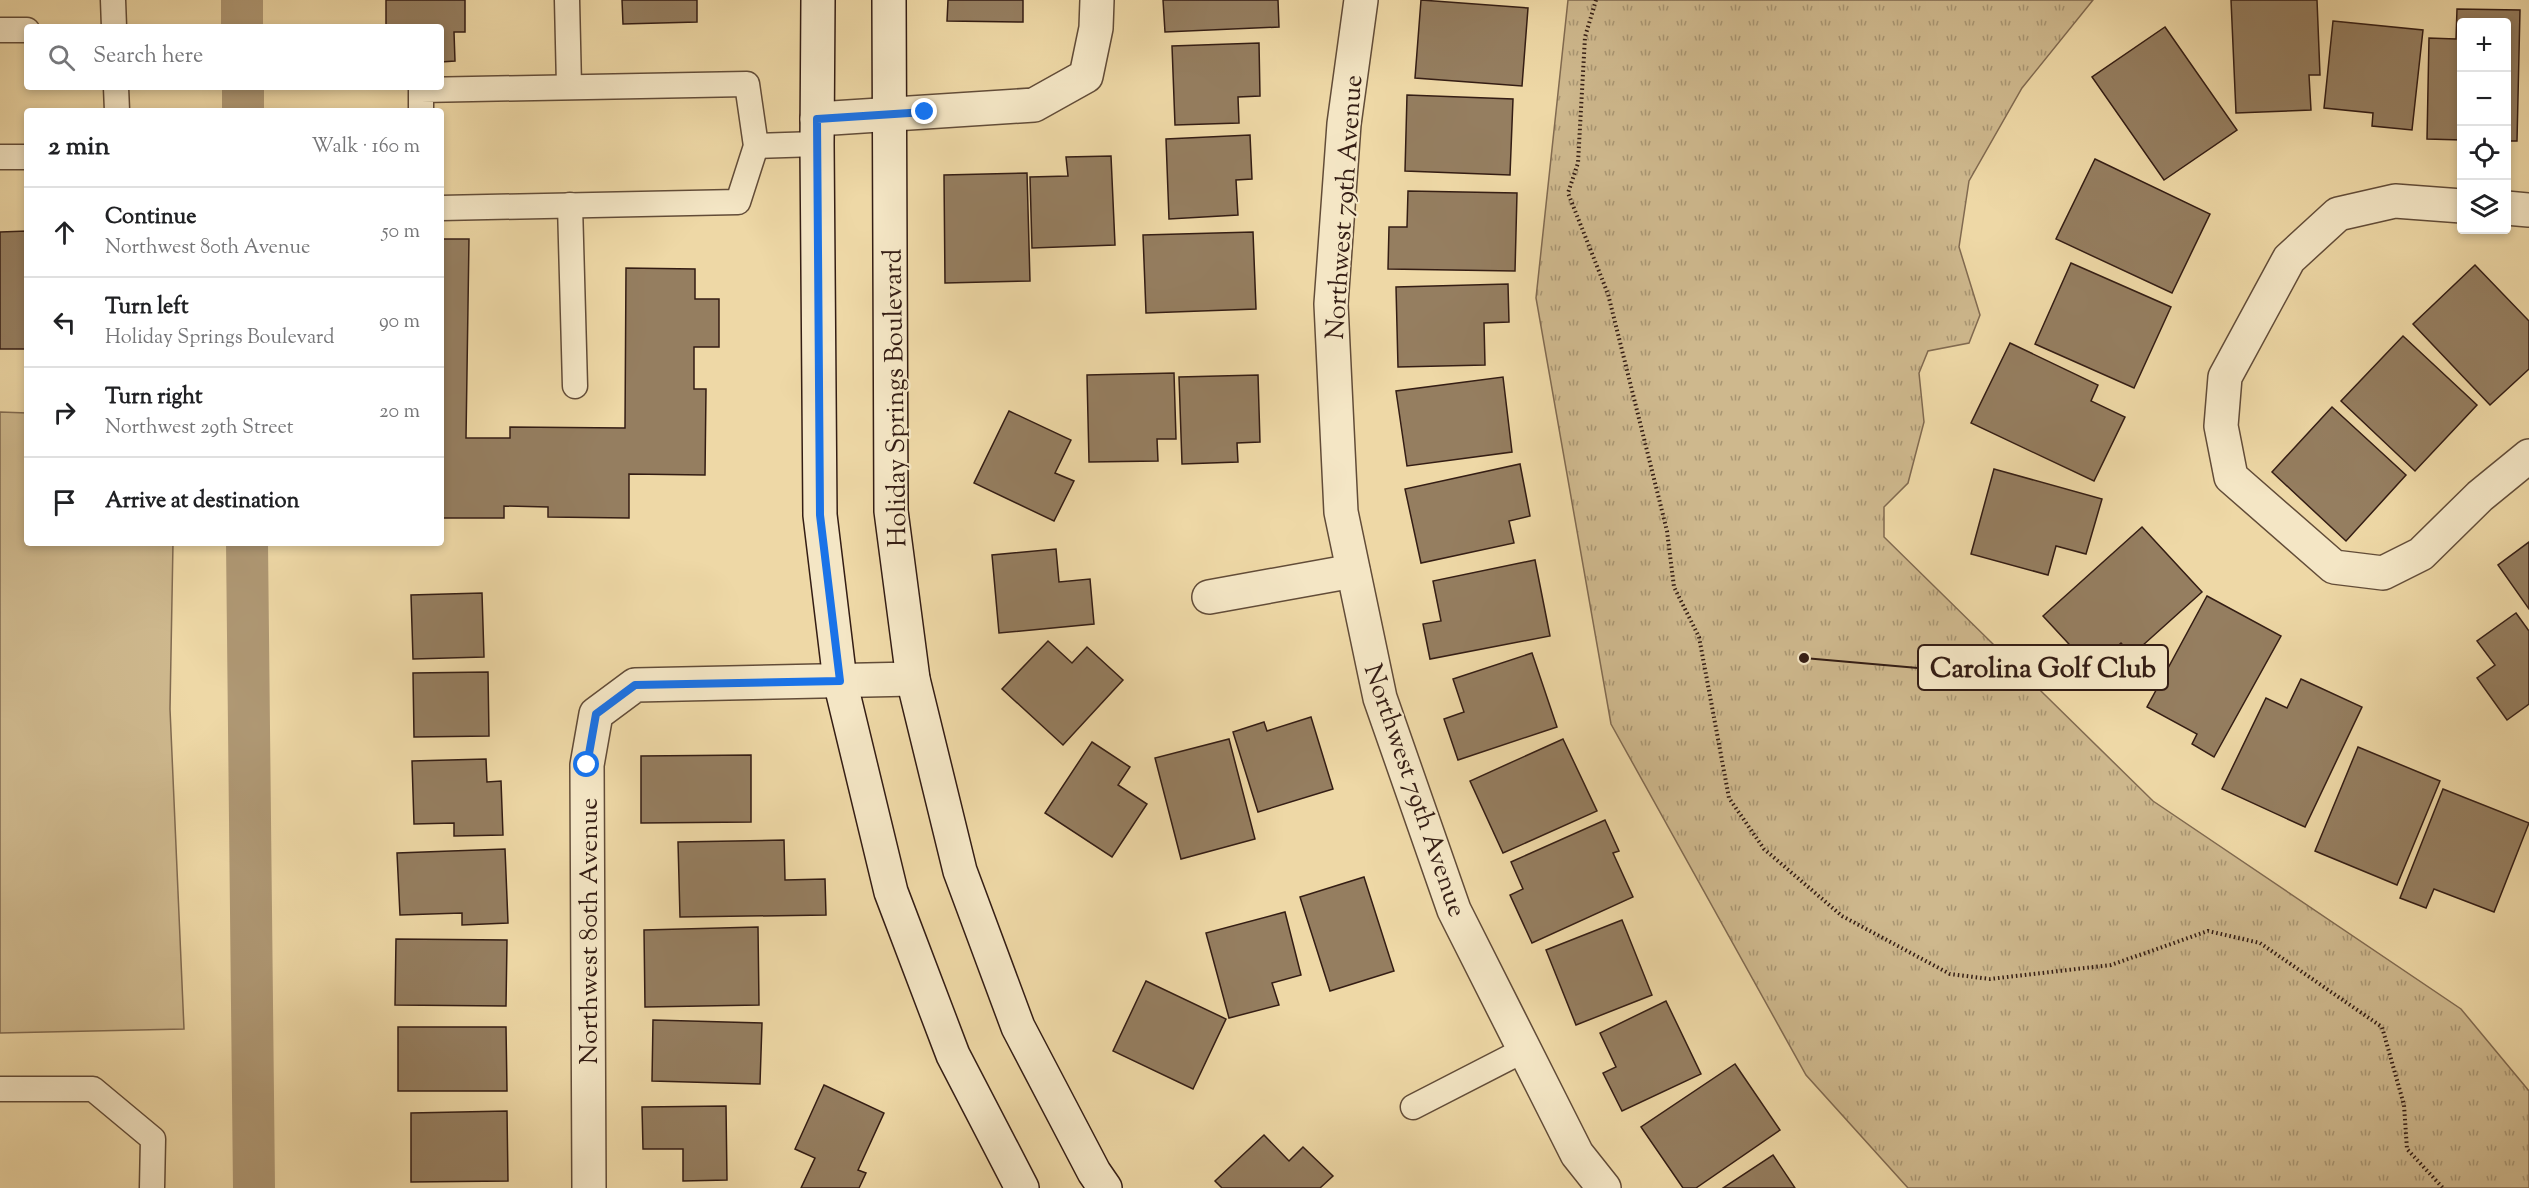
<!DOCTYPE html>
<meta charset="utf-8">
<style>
:root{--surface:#fff;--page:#f2f2f2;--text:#202124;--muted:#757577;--line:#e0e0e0}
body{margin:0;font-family:"Sorts Mill Goudy",serif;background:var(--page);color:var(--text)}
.controls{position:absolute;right:18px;top:18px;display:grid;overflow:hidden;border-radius:6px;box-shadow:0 3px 9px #0003}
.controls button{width:54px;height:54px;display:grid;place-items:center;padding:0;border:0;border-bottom:2px solid var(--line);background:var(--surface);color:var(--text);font:30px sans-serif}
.stop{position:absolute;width:18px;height:18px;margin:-14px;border:4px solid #1a73e8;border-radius:50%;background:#fff}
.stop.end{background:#1a73e8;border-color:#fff;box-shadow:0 2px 6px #0008}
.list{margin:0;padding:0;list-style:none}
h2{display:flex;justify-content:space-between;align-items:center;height:78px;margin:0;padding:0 24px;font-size:26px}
h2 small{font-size:20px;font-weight:400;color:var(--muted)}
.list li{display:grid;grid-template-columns:39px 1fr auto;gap:18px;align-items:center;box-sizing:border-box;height:90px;padding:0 24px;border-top:2px solid var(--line)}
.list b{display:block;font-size:22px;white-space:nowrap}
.list p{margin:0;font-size:20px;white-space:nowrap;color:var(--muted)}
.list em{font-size:20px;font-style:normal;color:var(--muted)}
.icon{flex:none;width:33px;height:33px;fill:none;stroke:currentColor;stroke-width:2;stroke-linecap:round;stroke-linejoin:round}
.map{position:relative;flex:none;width:2529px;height:1188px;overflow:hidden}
.search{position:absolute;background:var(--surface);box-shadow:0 3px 9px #0003;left:24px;top:24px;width:420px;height:66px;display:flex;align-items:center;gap:15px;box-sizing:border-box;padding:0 21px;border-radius:6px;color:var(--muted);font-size:22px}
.panel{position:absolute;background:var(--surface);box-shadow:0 3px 9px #0003;left:24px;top:108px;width:420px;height:438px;border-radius:6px}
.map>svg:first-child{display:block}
.grass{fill:url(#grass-tufts);stroke:#816a50;stroke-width:1.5}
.garden{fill:#ceb88d;stroke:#816a50;stroke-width:1.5}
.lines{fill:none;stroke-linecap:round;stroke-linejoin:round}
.canal{stroke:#af9874;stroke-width:42}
.building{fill:#957e60;stroke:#341d14;stroke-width:1.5}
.lane-casing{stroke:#624c38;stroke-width:27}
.street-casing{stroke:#624c38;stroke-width:36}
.secondary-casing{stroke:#341d14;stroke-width:36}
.path{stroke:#341d14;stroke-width:4;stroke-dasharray:1.5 3;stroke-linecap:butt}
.lane{stroke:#f4e6c5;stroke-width:24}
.street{stroke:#f4e6c5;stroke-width:33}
.secondary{stroke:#f4e6c5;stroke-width:33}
.route{stroke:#1a73e8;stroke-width:8}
.labels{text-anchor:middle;stroke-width:4.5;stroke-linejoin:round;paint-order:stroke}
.street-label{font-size:26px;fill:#341d14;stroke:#f4e6c5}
.leader{fill:none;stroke:#341d14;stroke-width:2}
.callout-dot{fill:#341d14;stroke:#f4e6c5;stroke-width:2}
.callout{fill:#f4e6c5;stroke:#341d14;stroke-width:2}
.callout-label{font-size:27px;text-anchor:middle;font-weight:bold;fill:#341d14}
</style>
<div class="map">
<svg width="2529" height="1188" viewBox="0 0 2529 1188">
<defs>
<pattern id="grass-tufts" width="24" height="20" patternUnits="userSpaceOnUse" patternTransform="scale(1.5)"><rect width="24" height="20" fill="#ceb88d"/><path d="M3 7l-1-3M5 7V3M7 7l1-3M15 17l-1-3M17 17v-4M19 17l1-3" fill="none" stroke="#a89572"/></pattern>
</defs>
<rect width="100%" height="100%" fill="#eed8a6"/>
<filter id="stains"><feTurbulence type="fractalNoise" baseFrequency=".00333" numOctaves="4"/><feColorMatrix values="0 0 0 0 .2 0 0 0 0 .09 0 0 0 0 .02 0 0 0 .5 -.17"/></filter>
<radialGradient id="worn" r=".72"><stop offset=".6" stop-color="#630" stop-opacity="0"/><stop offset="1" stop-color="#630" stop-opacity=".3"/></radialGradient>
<!-- grass -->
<polygon class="grass" points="1568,0 2093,0 2022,88 1969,181 1959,247 1980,315 1969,343 1928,351 1919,373 1924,422 1908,483 1884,507 1884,537 2153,801 2461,1009 2529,1091 2529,1188 1908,1188 1806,1075 1611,724 1536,298"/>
<!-- garden -->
<polygon class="garden" points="0,412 27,413 27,543 173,543 170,709 184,1029 0,1033"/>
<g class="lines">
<!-- canal -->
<g class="canal">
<polyline points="242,0 242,27"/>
<polyline points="243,87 243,111"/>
<polyline points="247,543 254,1188"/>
</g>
</g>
<!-- building -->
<g class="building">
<polygon points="386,0 465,0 465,32 454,32 455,61 441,62 441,27 386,27"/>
<polygon points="622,0 697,0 697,22 623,24"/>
<polygon points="948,0 1023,0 1023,22 947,21"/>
<polygon points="1163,0 1278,0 1279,27 1165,32"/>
<polygon points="1421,0 1528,8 1522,86 1415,78"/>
<polygon points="2231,0 2317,0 2320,75 2309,75 2311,110 2236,113"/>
<polygon points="2457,9 2520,10 2517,141 2506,141 2506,22 2462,22 2462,140 2427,139 2429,38 2456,39"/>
<polygon points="2333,21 2423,30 2412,130 2372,126 2373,113 2324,108"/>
<polygon points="2165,27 2237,130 2164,180 2092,77"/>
<polygon points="1259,43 1260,96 1238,97 1239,123 1175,125 1172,46"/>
<polygon points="1407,95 1513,99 1510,175 1405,171"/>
<polygon points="1250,135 1252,179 1236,180 1238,215 1169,219 1166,139"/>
<polygon points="1111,156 1115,245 1032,248 1030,177 1068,176 1066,157"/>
<polygon points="2095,159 2210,214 2172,293 2056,239"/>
<polygon points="1027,173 1030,281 945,283 944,175"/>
<polygon points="1408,191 1517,193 1515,271 1388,269 1389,227 1407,227"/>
<polygon points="27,231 27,349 0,349 0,232"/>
<polygon points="1253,232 1256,309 1146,313 1143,235"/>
<polygon points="441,239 469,239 466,438 510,438 510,427 625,428 626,268 695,269 695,299 719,299 719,347 694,347 694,389 706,389 705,475 629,474 629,518 548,517 548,507 504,506 504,518 441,518"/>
<polygon points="2071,263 2171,307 2134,388 2035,344"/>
<polygon points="2475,265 2529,321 2529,369 2490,405 2413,324"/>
<polygon points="1508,284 1509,322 1484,323 1485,365 1398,367 1396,287"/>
<polygon points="2403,336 2477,405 2415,471 2341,401"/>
<polygon points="2010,343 2098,385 2091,401 2125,417 2094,481 1971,423"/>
<polygon points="1174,373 1176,439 1157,439 1158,461 1089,462 1087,375"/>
<polygon points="1258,375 1260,442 1237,443 1238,462 1182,464 1179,377"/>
<polygon points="1503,377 1512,452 1407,466 1396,391"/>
<polygon points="2332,407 2406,475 2346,541 2272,472"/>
<polygon points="1009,411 1071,440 1055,473 1074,481 1054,521 974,483"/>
<polygon points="1520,464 1530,516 1509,521 1514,543 1421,563 1405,489"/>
<polygon points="1994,469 2102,499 2086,554 2056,546 2048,575 1971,554"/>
<polygon points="2142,527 2202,592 2132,655 2121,643 2092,669 2043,616"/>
<polygon points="2529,542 2529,609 2498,565"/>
<polygon points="1056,549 1059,582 1090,579 1094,624 999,633 992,555"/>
<polygon points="1535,560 1550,636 1430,659 1423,624 1441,621 1433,581"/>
<polygon points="482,593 484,657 413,659 411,595"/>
<polygon points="2207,596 2281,636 2214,757 2192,744 2197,734 2147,707"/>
<polygon points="2516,613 2529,631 2529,704 2507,720 2477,678 2495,665 2477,641"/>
<polygon points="1048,641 1072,663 1087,647 1123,680 1063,745 1002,689"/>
<polygon points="1532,653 1557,727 1458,760 1444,719 1464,712 1453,679"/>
<polygon points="488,672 489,736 414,737 413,673"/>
<polygon points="2301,679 2362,707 2305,827 2222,789 2266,698 2287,708"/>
<polygon points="1311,717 1333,789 1258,812 1233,732 1264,722 1267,731"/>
<polygon points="1229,739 1255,839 1181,859 1155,758"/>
<polygon points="1563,739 1597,811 1503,853 1470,781"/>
<polygon points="1092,742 1130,767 1118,785 1147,804 1112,857 1045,813"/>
<polygon points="2358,747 2440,781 2397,885 2315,851"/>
<polygon points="751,755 751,822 641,823 641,756"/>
<polygon points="486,759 487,782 501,781 503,835 454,836 454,823 414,824 412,761"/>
<polygon points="2443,789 2529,823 2494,912 2434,889 2426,908 2400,898"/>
<polygon points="1605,820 1619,851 1613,853 1633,897 1532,943 1510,895 1523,889 1511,862"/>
<polygon points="784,840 785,880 825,879 826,915 680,917 678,842"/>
<polygon points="505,849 508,923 462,925 462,913 400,915 397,853"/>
<polygon points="1364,877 1394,971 1330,991 1300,897"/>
<polygon points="1285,912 1301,975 1272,983 1279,1005 1229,1018 1206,933"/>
<polygon points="1622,920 1652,995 1576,1025 1546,950"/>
<polygon points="758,927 759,1005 645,1007 644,930"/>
<polygon points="396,939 507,940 506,1006 395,1005"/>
<polygon points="1146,981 1226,1019 1193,1089 1113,1051"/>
<polygon points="1666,1001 1701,1074 1622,1111 1603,1073 1616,1067 1600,1033"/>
<polygon points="653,1020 762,1023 760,1084 652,1081"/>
<polygon points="398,1027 506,1027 507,1091 398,1091"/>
<polygon points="1735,1064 1780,1130 1696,1188 1683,1188 1641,1127"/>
<polygon points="824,1085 884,1113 858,1170 866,1173 859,1188 801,1188 815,1158 795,1149"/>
<polygon points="726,1106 727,1180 683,1181 683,1149 643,1149 642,1107"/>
<polygon points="507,1111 508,1181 411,1182 411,1113"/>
<polygon points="1264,1135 1289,1161 1303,1147 1333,1176 1320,1188 1222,1188 1215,1181"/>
<polygon points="1773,1155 1795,1188 1723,1188"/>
</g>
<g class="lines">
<!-- lane casing -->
<g class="lane-casing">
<g id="lane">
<polyline points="113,0 114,27"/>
<polyline points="567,0 569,86"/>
<polyline points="0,30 27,30"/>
<polyline points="116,87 117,111"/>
<polyline points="421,111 421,90 747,84 756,146 738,202 441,208"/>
<polyline points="756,146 817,144"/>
<polyline points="0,157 27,157"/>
<polyline points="570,205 575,386"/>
<polyline points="0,1089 93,1089 153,1139 152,1188"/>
<polyline points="1413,1107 1524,1050"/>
</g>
</g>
<!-- street casing -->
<g class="street-casing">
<g id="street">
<polyline points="1361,0 1344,124 1331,304 1341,512 1380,698 1454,910 1577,1154 1604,1188"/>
<polyline points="817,119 1034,105 1086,76 1096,28 1097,0"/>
<polyline points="2462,206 2395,201 2338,214 2289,259 2225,377 2221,426 2231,477 2334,567 2383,573 2421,554 2480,496 2529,456"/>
<polyline points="2506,208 2529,210"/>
<polyline points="1209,597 1353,571"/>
<polyline points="589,1188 587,765 596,714 635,685 913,679"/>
</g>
</g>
<!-- secondary casing -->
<g class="secondary-casing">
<g id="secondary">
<polyline points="818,0 817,144 820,515 840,681 891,892 953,1055 1022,1188"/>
<polyline points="889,0 891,511 913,679 960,871 1018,1027 1094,1172 1105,1188"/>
</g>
</g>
<!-- path -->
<polyline class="path" points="1596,0 1585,37 1578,163 1568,193 1608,294 1667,531 1674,587 1699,637 1729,798 1764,849 1842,916 1950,974 1990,979 2111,965 2208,931 2260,943 2382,1027 2404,1105 2407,1149 2443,1188"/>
<!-- lane -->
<use href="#lane" class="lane"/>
<!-- street -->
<use href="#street" class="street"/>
<!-- secondary -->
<use href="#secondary" class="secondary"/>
</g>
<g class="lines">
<!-- route -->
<polyline class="route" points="587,765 596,714 635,685 840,681 820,515 817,119 925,112"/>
</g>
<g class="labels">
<!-- street labels -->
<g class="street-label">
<text transform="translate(1343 207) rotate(-86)" y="9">Northwest 79th Avenue</text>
<text transform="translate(894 398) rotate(-91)" y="9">Holiday Springs Boulevard</text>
<text transform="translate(1416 790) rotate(71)" y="9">Northwest 79th Avenue</text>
<text transform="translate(588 931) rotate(-90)" y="9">Northwest 80th Avenue</text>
</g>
</g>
<!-- callouts -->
<path class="leader" d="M1804 658L1918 668"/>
<circle class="callout-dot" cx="1804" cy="658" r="6"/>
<rect class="callout" x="1918" y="645" width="250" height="45" rx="6"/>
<g class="callout-label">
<text x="2043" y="677">Carolina Golf Club</text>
</g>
<rect width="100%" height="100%" filter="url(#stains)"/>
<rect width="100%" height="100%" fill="url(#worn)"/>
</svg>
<div class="controls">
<button>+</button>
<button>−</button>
<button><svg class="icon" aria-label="locate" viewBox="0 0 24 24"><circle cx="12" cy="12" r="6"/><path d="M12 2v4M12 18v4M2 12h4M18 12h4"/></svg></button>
<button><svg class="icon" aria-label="layers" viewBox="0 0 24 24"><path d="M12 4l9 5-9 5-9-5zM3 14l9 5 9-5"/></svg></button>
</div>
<div class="stop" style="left:587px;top:765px"></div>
<div class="stop end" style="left:925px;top:112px"></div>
<div class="search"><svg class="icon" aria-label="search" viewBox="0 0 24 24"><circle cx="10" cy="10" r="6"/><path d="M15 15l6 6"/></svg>Search here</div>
<section class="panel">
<h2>2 min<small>Walk · 160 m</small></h2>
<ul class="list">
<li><svg class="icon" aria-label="ahead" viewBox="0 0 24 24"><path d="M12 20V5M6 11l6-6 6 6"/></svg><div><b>Continue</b><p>Northwest 80th Avenue</p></div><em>50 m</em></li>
<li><svg class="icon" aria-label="left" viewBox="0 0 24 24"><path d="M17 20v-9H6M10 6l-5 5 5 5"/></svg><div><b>Turn left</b><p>Holiday Springs Boulevard</p></div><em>90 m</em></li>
<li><svg class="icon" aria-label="right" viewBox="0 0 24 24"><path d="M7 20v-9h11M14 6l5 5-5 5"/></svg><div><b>Turn right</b><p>Northwest 29th Street</p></div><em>20 m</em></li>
<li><svg class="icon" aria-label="arrive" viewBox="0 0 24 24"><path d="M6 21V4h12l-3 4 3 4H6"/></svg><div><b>Arrive at destination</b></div></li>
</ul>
</section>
</div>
